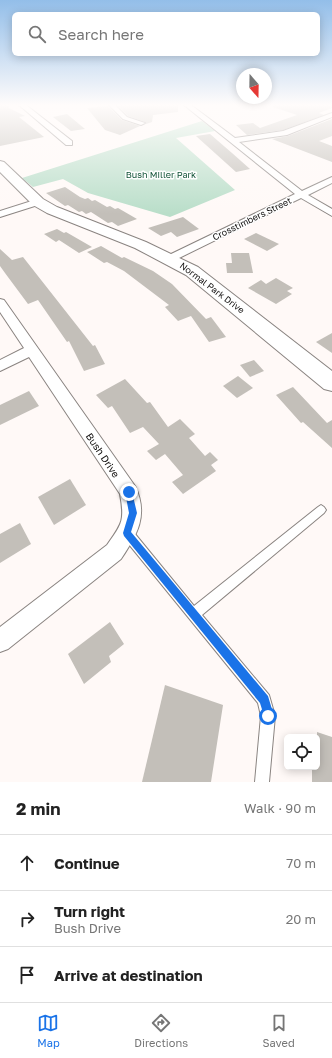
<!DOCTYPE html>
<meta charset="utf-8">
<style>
:root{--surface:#fff;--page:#f2f2f2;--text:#222;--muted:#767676;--line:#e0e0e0;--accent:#1a73e8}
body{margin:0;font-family:"Golos Text",sans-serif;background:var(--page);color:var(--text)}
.controls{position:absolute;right:12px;bottom:12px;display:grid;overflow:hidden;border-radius:6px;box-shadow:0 2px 10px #0003}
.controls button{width:36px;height:36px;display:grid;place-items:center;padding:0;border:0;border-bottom:1px solid var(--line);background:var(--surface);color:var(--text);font:20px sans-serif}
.compass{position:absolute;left:236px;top:68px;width:36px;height:36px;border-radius:50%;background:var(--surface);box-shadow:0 2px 10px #0003;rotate:160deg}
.stop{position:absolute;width:12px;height:12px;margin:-9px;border:3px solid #1a73e8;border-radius:50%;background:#fff}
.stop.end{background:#1a73e8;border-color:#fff;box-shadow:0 1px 4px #0008}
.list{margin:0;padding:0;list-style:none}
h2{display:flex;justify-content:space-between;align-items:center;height:52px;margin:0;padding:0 16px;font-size:17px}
h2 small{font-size:13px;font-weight:400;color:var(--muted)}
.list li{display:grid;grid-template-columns:26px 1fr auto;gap:12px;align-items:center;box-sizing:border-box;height:56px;padding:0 16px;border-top:1px solid var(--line)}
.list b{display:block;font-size:15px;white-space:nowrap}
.list p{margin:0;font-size:13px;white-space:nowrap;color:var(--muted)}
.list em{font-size:13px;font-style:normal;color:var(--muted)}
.icon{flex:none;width:22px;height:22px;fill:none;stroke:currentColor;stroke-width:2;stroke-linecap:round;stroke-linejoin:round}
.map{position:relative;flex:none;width:332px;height:782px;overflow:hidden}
.search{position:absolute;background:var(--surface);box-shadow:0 2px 10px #0003;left:12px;right:12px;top:12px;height:44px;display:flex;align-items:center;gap:10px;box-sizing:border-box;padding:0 14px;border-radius:6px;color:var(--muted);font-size:15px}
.sheet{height:220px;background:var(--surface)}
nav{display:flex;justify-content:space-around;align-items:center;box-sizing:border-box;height:56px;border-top:1px solid var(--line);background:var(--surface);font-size:11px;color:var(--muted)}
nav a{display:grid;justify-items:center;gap:2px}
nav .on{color:var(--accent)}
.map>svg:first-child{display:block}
.green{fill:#b9dec9}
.building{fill:#c3bfb9}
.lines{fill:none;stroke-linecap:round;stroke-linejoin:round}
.lane-casing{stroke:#8a8481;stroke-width:2}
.street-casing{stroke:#8a8481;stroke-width:2}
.secondary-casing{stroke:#8a8481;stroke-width:2}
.lane{fill:#fff;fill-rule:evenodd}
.street{fill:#fff;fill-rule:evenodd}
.secondary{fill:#fff;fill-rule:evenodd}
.route{fill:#1a73e8}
.labels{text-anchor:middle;stroke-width:3;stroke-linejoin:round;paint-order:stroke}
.far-park-label{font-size:9px;fill:#115337;stroke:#fff}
.far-street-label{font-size:9px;fill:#131110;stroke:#fff}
.street-label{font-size:10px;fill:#131110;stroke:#fff}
</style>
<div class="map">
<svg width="332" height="782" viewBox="0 0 332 782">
<rect width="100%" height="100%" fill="#fff9f7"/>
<!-- green -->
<polygon class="green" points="202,121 215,131 176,138 235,190 170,217 88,193 63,179 33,187 22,178"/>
<!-- building -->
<g class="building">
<polygon points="0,105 8,105 9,108 25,116 19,117 44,137 0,146"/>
<polygon points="117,105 178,105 178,112 153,115 152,122 146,124 145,122 128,116"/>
<polygon points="273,105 332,105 332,108 319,113 324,115 283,130 247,135 236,125 253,123 260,128 297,115 273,107"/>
<polygon points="108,106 122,120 140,126 120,135 105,130 87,108"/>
<polygon points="67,114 85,129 71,131 53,117"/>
<polygon points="332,119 332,136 319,141 332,146 332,162 272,139 288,136"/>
<polygon points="210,134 232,153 250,169 236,172 196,136"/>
<polygon points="65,187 80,197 85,199 88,198 92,201 95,200 107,207 110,206 115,209 118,208 137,219 118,226 112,222 108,223 91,212 86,214 82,211 79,212 68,205 65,206 46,193"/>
<polygon points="183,217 199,229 177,237 171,232 161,236 148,228"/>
<polygon points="57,229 64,233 66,232 92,247 79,253 59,240 56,242 44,234"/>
<polygon points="256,233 279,244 267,251 244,239"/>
<polygon points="101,246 122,258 124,257 153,271 172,284 206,319 211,317 226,337 209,342 191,316 178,321 165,307 169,305 124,271 107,262 104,263 87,252"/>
<polygon points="0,249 12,260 23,257 93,346 95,345 105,364 84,371 69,341 67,342 38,300 28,304 5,273 0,266"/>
<polygon points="231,253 249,253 253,273 227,273 226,263 232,263"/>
<polygon points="276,278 293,288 287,291 292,294 276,304 248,288 261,280 266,284"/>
<polygon points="332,333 332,353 316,342"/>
<polygon points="254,360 264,371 250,377 240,365"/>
<polygon points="238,376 253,388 237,398 223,386"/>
<polygon points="125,379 147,403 150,402 168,427 180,419 195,434 189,438 205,456 210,452 218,460 211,465 216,471 183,494 172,482 183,475 165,454 156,460 147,451 159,444 143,427 130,433 112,406 108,408 96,395"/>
<polygon points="293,387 327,423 332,420 332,448 303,422 301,423 276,395"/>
<polygon points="29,391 39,406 0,425 0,405"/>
<polygon points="70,479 86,505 54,525 38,497"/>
<polygon points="20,523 31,544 0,563 0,534"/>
<polygon points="110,622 124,644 109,656 111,662 84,684 68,654"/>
<polygon points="165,685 223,705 211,782 142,782"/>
<polygon points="317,732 332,737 332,782 312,782 312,767 317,767"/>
</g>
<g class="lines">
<!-- lane casing -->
<g class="lane-casing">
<polygon id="lane" points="321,505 324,507 326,510 324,513 202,615 269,695 275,716 269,782 255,782 261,716 258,703 123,537 122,533 123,529 127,528 131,529 194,606 318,507"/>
</g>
<!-- street casing -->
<g class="street-casing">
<g id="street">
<polygon points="19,105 26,105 72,141 72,145 66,145"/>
<polygon points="109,105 115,105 127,117 145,123 141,125 123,119"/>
<polygon points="184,105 191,105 235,138 283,131 332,113 332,117 287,135 239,142 302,191 332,177 332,183 308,195 332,209 332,216 301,198 175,260 167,260 165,258 167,256 295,194"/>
<polygon points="38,199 41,200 43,202 41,204 0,217 0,211"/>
<path d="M0 299 4 300 135 486C149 515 137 535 121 559L8 649 0 652V627L107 545C122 524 125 521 120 494L29 357 0 371V360L24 348 0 312Z"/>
</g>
</g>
<!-- secondary casing -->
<g class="secondary-casing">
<polygon id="secondary" points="0,161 4,162 43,199 57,207 146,242 198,267 332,371 332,391 324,389 186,275 135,248 47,213 33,205 0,172"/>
</g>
<!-- lane -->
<use href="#lane" class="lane"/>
<!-- street -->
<use href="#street" class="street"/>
<!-- secondary -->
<use href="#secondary" class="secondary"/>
</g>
<!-- sky -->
<linearGradient id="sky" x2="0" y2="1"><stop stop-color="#93bee9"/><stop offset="0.49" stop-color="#fffcfb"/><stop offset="1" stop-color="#fffcfb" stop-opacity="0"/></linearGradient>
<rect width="332" height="214" fill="url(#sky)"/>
<!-- route -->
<polygon class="route" points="129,488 132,492 137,513 131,532 268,696 274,716 272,719 268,721 265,719 260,703 124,536 123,533 129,513 125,492"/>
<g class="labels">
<!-- far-park labels -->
<g class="far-park-label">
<text x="161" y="178">Bush Miller Park</text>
</g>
<!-- far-street labels -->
<g class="far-street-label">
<text transform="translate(252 219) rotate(-26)" y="3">Crosstimbers Street</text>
<text transform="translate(212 288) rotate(37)" y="3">Normal Park Drive</text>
</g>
<!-- street labels -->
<g class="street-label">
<text transform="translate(103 455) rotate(56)" y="4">Bush Drive</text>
</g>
</g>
</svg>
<div class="controls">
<button><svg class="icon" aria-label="locate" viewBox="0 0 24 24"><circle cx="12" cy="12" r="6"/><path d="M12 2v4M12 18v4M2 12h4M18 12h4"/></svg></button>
</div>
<svg class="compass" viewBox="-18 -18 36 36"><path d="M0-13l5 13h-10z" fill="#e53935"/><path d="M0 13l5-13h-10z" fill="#767676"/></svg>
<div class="stop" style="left:268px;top:716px"></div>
<div class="stop end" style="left:129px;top:492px"></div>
<div class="search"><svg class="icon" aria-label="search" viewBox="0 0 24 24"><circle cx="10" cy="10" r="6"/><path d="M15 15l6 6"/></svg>Search here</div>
</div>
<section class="sheet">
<h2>2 min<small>Walk · 90 m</small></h2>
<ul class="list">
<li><svg class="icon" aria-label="ahead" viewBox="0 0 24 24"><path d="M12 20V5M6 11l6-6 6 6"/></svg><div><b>Continue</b></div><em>70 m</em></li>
<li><svg class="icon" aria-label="right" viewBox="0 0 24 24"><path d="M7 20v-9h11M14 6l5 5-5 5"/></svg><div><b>Turn right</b><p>Bush Drive</p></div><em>20 m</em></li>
<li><svg class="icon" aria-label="arrive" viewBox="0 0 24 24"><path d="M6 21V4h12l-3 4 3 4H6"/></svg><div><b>Arrive at destination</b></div></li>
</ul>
</section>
<nav>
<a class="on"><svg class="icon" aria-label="map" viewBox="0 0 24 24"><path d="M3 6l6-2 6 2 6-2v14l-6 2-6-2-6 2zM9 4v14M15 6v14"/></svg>Map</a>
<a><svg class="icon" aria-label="directions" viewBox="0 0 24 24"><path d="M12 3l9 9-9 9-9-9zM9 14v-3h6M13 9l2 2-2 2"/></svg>Directions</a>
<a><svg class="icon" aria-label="saved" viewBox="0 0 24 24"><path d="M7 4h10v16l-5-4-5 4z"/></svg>Saved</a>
</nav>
